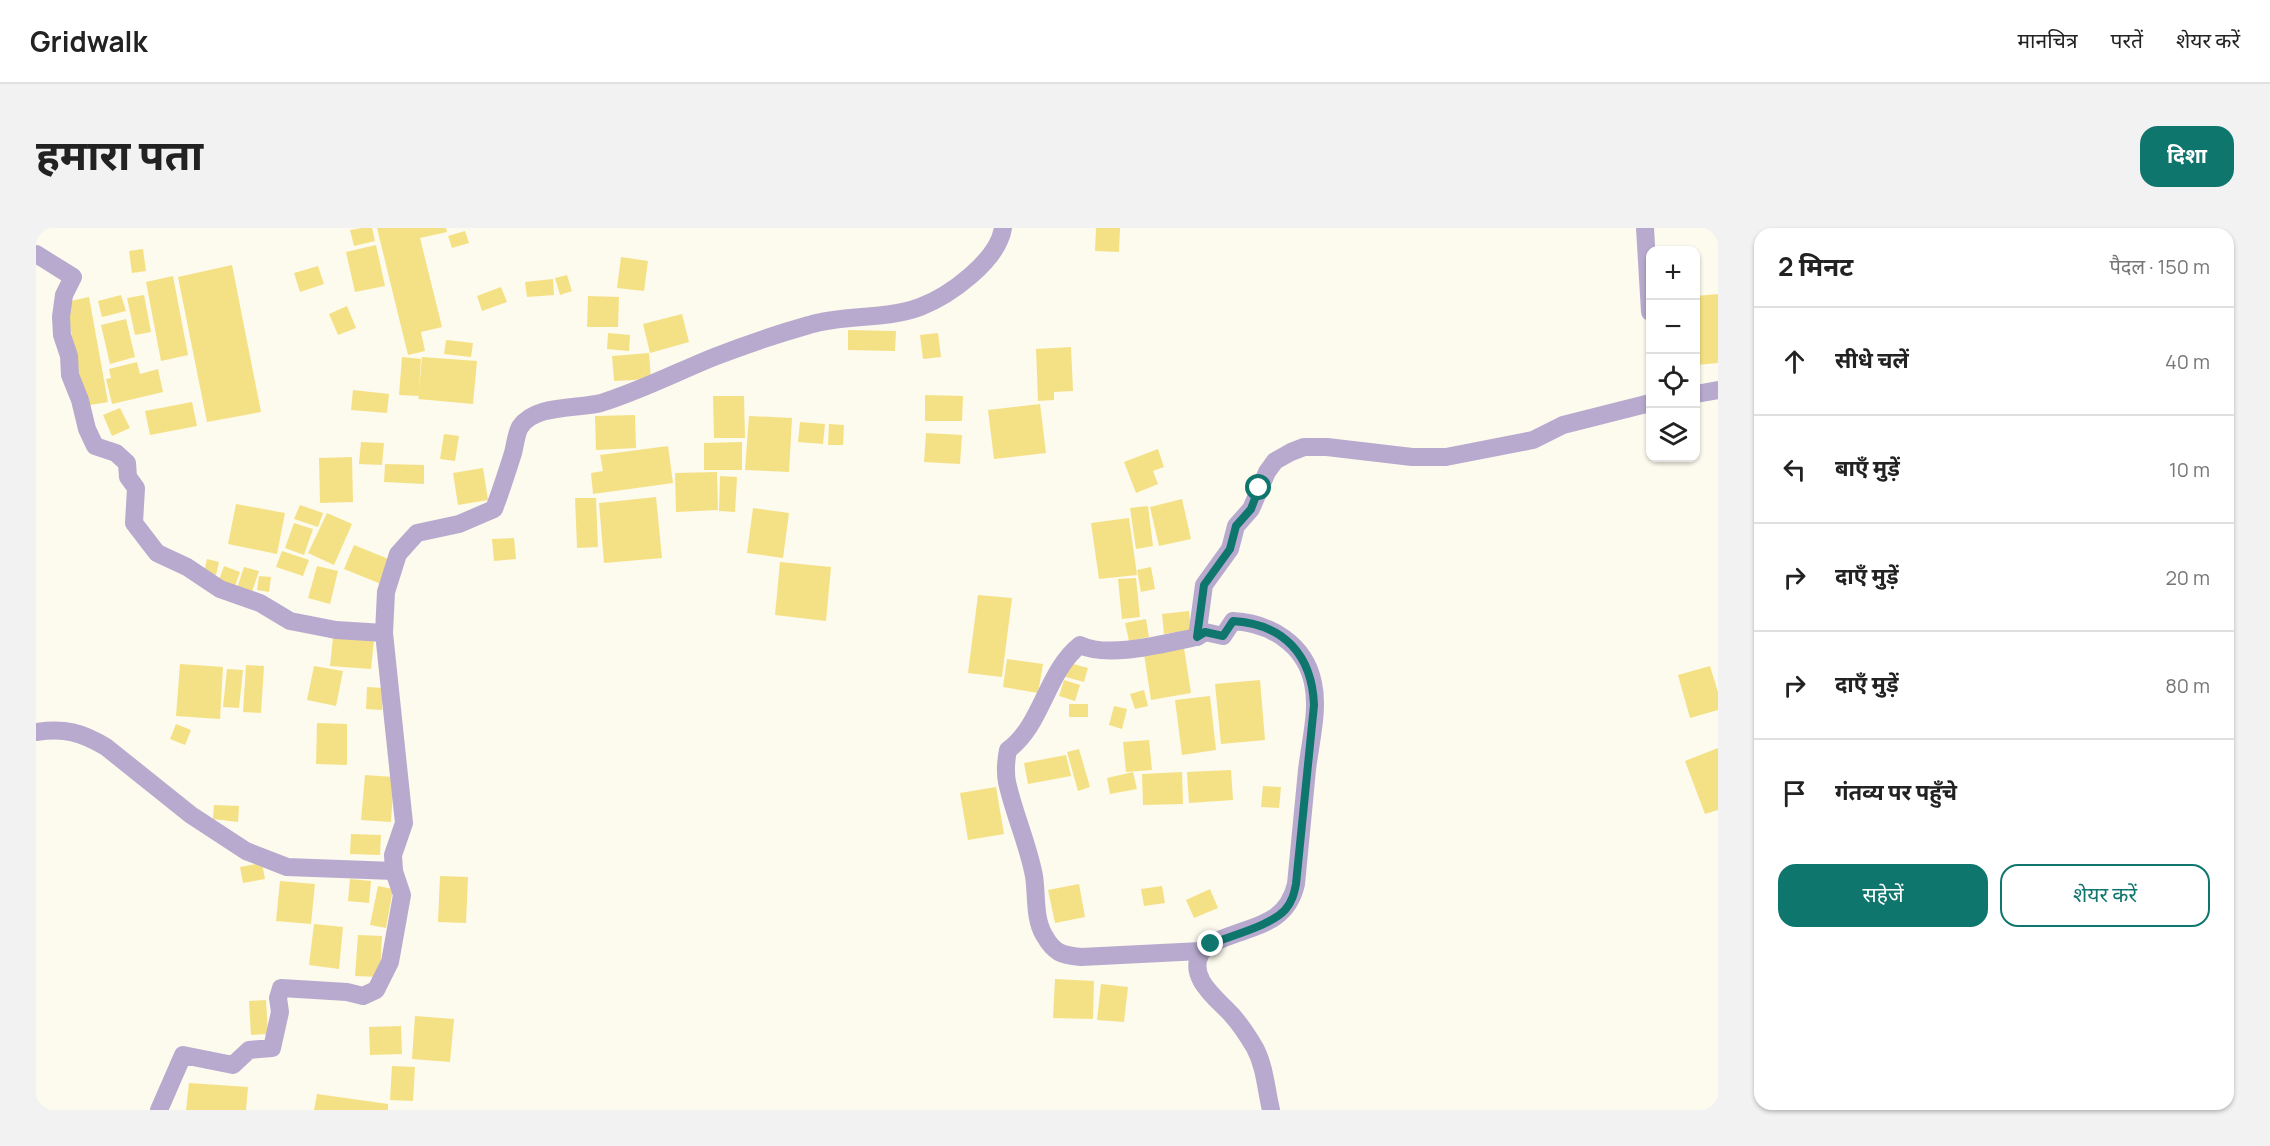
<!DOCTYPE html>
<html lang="hi">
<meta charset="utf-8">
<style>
:root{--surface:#fff;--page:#f2f2f2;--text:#222;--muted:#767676;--line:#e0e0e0;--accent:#0f766e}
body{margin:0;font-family:Manrope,"Noto Sans Devanagari",sans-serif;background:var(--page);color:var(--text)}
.controls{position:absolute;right:18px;top:18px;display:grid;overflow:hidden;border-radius:12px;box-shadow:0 2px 4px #0004}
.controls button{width:54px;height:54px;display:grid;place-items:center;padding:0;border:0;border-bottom:2px solid var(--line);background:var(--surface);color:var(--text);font:30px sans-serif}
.stop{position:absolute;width:18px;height:18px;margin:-14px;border:4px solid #0f766e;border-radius:50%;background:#fff}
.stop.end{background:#0f766e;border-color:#fff;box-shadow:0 2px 6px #0008}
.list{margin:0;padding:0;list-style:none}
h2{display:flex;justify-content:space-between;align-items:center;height:78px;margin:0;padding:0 24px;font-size:26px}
h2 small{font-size:20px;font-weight:400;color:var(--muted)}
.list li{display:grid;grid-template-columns:39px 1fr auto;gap:18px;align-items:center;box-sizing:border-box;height:108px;padding:0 24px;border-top:2px solid var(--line)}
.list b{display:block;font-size:22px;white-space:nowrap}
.list em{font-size:20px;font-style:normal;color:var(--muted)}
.actions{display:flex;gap:12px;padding:18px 24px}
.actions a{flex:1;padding:14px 0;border:2px solid var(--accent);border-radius:18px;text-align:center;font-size:21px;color:var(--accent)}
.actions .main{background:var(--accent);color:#fff}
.icon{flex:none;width:33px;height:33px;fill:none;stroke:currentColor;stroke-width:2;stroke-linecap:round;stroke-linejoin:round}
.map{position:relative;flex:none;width:1682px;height:882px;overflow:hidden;border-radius:18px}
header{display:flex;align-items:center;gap:36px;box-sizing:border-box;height:84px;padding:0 30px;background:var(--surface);border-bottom:2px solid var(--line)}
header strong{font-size:28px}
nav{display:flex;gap:33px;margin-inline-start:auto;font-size:21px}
.intro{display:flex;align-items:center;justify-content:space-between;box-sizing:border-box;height:144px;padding:0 36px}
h1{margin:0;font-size:42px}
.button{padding:15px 27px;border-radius:18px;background:var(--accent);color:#fff;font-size:21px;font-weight:700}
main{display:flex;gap:36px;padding:0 36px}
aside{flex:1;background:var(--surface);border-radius:18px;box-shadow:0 2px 4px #0004}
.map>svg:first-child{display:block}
.building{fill:#f5e185}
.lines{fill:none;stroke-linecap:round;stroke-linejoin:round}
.street{stroke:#b8aace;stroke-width:18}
.route{stroke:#0f766e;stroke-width:8}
</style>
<header>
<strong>Gridwalk</strong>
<nav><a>मानचित्र</a><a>परतें</a><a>शेयर करें</a></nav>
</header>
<div class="intro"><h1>हमारा पता</h1><a class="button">दिशा</a></div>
<main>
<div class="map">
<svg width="1682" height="882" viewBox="0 0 1682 882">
<rect width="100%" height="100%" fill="#fdfaee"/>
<!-- building -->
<g class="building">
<polygon points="326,0 336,0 339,13 318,18 314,2"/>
<polygon points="341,0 410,0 411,4 384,10 406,99 385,104 389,123 372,127"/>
<polygon points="1060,0 1084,0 1083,24 1059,23"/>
<polygon points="429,3 433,15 416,20 412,8"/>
<polygon points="340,17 349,58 319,64 310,24"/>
<polygon points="107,21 110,43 96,45 93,23"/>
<polygon points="585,29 612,33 608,63 581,60"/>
<polygon points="196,37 225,184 171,194 142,49"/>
<polygon points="282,38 288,56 264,64 258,45"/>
<polygon points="531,47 536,63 524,67 519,50"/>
<polygon points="137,48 152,127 125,133 110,54"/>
<polygon points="517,51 518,67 491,69 489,54"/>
<polygon points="465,59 471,74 446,83 441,68"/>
<polygon points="1682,66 1682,135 1660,137 1660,68"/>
<polygon points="85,67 90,83 66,89 62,73"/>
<polygon points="108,67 115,104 99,107 91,70"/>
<polygon points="552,68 583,69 582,99 551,99"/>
<polygon points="53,69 72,174 48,178 30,74"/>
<polygon points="311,78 320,100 302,107 293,86"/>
<polygon points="646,86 653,114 614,125 607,96"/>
<polygon points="90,91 99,129 74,136 65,97"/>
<polygon points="812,102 860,103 859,123 812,122"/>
<polygon points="572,105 594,107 593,123 571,121"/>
<polygon points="902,105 905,129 887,131 884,107"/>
<polygon points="410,112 437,115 435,129 408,126"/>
<polygon points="1035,119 1037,163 1018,164 1018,172 1002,173 1000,121"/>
<polygon points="613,125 615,151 578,153 576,128"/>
<polygon points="366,129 385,131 383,162 386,129 441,133 437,176 382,171 383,168 363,167"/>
<polygon points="101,134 104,146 122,141 127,164 76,176 70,151 75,150 73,141"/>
<polygon points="317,162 353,166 351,185 315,182"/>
<polygon points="889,167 927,168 926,193 889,193"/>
<polygon points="677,168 708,168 709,210 678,210"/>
<polygon points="156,174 161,198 114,207 109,183"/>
<polygon points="1004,176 1010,225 958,231 952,182"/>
<polygon points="84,180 94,200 76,208 67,187"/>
<polygon points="599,187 600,220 560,222 559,188"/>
<polygon points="713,188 756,190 753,244 709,242"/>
<polygon points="764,194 789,196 787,216 762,214"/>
<polygon points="793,196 808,197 807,217 792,217"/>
<polygon points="890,205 926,207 924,236 888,234"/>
<polygon points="408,206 423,208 419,233 404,231"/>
<polygon points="325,214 348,215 346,237 323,236"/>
<polygon points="706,214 706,242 668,242 668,215"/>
<polygon points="632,218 637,255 557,266 555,245 567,243 564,227"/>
<polygon points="1122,221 1128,239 1117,243 1122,256 1100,265 1088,234"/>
<polygon points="316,229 317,274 284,275 283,230"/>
<polygon points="349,236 388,237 388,256 348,254"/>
<polygon points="447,240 452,272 422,277 417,245"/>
<polygon points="681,244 682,282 640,284 639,245"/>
<polygon points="684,248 701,249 699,284 683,283"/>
<polygon points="620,269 626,330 568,335 563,275"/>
<polygon points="539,270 560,270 562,319 541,320"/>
<polygon points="1146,271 1155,311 1123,318 1114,279"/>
<polygon points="200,276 249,285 241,326 192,316"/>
<polygon points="264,277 287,285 282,299 258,291"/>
<polygon points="1112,278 1117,318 1100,321 1094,280"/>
<polygon points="717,280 753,285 747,330 711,325"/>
<polygon points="291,285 316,296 298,337 272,325"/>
<polygon points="1093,290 1101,347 1063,351 1055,295"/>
<polygon points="258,295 277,301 268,327 249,320"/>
<polygon points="478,310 480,331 458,333 456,311"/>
<polygon points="318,317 355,332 345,356 308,341"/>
<polygon points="246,323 273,332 267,348 240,339"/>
<polygon points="171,331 183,334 180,347 168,344"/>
<polygon points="744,334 795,339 790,393 739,387"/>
<polygon points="188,338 204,344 199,358 183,352"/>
<polygon points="281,338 302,343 294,376 272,370"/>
<polygon points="208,339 223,343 216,364 201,360"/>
<polygon points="1115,339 1119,361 1105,364 1101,342"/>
<polygon points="223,348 235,349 233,364 221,362"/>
<polygon points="1100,350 1104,389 1086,391 1082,351"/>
<polygon points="942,367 976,370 966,449 932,445"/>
<polygon points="1153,383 1155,402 1128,406 1126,386"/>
<polygon points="1110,391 1113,409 1093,413 1089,395"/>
<polygon points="297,409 338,412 335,441 294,438"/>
<polygon points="1148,420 1155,465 1115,472 1108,426"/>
<polygon points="971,431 1007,436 1002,465 967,459"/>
<polygon points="1030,434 1052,440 1048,454 1026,448"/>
<polygon points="144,436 187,439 184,491 140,488"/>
<polygon points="210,437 228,438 225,485 207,484"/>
<polygon points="278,438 307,443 300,478 271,472"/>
<polygon points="1674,438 1682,464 1682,482 1654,490 1642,447"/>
<polygon points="191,441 207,442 203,480 187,479"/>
<polygon points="1028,452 1044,457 1039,473 1023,468"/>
<polygon points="1224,452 1229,512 1185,516 1179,456"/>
<polygon points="331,459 347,460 346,482 330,481"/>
<polygon points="1108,462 1112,478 1099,481 1094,466"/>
<polygon points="1174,468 1180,522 1146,527 1139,472"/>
<rect x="1033" y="476" width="19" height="13"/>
<polygon points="1078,478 1091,481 1086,501 1073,497"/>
<polygon points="281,495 311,496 311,537 280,536"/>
<polygon points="140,496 155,502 149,517 134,511"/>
<polygon points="1113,512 1116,542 1090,544 1087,514"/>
<polygon points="1682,520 1682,582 1669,586 1649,533"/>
<polygon points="1043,521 1054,559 1042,563 1031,524"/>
<polygon points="1030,527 1035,548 992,556 988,535"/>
<polygon points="1195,542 1197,572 1153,575 1151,544"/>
<polygon points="1097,544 1101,561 1074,566 1071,550"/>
<polygon points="1146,544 1147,576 1107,577 1106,546"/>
<polygon points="329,547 358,549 355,594 325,592"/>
<polygon points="1227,558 1245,559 1243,580 1225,579"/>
<polygon points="960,559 968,606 932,612 924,565"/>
<polygon points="178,577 203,578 202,594 177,591"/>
<polygon points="315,606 345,607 344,627 314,626"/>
<polygon points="226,635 229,651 207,655 204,639"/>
<polygon points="404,648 432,649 430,695 402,694"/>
<polygon points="314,651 335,653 333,675 312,673"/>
<polygon points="244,653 279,656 275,696 240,693"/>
<polygon points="1043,656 1049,689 1019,695 1012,662"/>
<polygon points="342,658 357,661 350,700 334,697"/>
<polygon points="1126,658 1129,675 1108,678 1105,661"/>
<polygon points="1174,661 1182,680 1158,690 1150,672"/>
<polygon points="278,696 307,699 303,741 273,737"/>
<polygon points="322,707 346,708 344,749 319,748"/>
<polygon points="1019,751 1058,753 1057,791 1017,790"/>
<polygon points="1065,756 1092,759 1088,794 1061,792"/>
<polygon points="230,772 232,806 215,807 213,773"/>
<polygon points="379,788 418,791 414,834 376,831"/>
<polygon points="365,798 366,826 334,827 333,799"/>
<polygon points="356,838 379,839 377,873 354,872"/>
<polygon points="153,855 212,859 210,882 150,882"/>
<polygon points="281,866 352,876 352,882 278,882"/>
</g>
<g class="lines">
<!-- street -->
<g class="street">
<polyline points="1609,0 1614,84"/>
<polyline points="0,26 37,49 28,67 25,89 26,107 33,128 34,147 44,172 51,201 59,218 80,225 91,235 92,249 100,260 98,295 121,325 151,339 184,361 224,375 254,393 300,402 348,405"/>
<polyline points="1660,166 1682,162"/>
<path d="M1161 409C1129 415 1073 431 1044 417 1010 444 1007 496 972 522 970 532 969 543 971 554 978 586 992 616 998 648 1001 667 998 690 1008 707 1018 725 1025 727 1045 729L1165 723"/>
<path d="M0 504C29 500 45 504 70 519L155 587 210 623 251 639 358 643"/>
<path d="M123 882 147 827 197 837 213 822 236 820 244 784 242 770 245 760 311 764 327 768 340 762 354 734 366 667 358 643 357 627 368 595 348 405 350 364 362 326 381 305 423 296 458 281C465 263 471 244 477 225 479 218 480 206 484 199 499 176 542 181 565 175 604 163 641 144 678 129 709 117 741 106 773 97 809 86 849 92 884 79 913 68 962 33 967 0"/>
<path d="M1235 882C1230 861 1229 839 1219 820 1212 808 1204 796 1195 786 1180 770 1151 749 1165 725 1170 717 1179 714 1188 710 1221 697 1251 695 1260 656 1264 618 1267 580 1271 542 1274 515 1283 482 1277 455 1269 416 1234 395 1197 393L1187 408 1169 404 1161 409 1168 357 1194 321 1200 298 1215 281 1231 244 1239 233 1255 224 1268 219H1291L1376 229H1410L1497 212 1527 197 1614 175"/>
</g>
</g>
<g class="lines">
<!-- route -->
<path class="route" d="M1175 716C1196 707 1234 698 1249 682 1256 674 1258 666 1260 656L1278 477C1276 427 1248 396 1197 393L1187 408 1169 404 1161 409 1168 357 1194 321 1200 298 1215 281 1223 260"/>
</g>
</svg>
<div class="controls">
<button>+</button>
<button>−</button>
<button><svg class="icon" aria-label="locate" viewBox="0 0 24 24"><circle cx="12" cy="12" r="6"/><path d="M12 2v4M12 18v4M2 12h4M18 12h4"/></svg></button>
<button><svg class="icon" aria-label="layers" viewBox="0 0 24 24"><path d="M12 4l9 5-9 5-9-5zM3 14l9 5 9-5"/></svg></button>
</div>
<div class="stop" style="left:1223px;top:260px"></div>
<div class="stop end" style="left:1175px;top:716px"></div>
</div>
<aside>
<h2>2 मिनट<small>पैदल · 150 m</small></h2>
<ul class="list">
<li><svg class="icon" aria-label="ahead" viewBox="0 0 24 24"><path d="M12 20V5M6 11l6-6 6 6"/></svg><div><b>सीधे चलें</b></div><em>40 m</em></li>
<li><svg class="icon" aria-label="left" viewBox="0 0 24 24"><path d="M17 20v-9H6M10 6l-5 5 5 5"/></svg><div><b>बाएँ मुड़ें</b></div><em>10 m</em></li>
<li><svg class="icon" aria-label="right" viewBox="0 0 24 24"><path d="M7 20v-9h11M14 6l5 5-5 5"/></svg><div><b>दाएँ मुड़ें</b></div><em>20 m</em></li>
<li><svg class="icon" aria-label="right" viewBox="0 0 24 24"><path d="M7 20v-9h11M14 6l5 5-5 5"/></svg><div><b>दाएँ मुड़ें</b></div><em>80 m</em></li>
<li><svg class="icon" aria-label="arrive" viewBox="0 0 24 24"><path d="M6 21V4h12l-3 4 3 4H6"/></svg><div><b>गंतव्य पर पहुँचे</b></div></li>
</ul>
<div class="actions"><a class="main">सहेजें</a><a>शेयर करें</a></div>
</aside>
</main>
